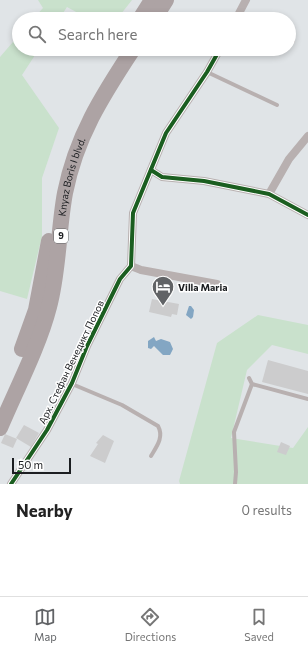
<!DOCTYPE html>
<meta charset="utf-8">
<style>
:root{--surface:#fff;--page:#f6f6f6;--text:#222;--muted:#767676;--line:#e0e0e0;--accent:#616366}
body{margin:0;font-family:Commissioner,sans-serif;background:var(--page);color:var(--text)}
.scale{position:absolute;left:12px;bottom:10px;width:59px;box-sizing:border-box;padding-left:4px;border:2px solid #1c1e21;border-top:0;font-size:11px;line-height:14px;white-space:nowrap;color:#1c1e21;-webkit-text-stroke:3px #fff;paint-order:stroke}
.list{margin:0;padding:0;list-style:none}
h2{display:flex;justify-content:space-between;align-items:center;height:52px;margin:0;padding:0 16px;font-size:17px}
h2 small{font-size:13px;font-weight:400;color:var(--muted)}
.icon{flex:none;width:22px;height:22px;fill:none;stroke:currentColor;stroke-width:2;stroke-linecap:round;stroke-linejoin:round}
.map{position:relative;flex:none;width:308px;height:484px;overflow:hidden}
.search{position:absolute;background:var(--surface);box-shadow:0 2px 6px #0003;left:12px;right:12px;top:12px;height:44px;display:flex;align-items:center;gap:10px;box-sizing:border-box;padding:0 14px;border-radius:22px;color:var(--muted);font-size:15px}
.sheet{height:112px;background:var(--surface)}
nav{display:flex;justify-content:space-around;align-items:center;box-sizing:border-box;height:56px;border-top:1px solid var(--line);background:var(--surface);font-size:11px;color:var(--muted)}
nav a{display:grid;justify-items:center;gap:2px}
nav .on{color:var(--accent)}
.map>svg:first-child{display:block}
.green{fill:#c9e1cc}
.water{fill:#83a6c3}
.building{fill:#cccccd}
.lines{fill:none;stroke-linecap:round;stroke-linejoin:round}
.lane{stroke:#b8b0b0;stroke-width:4}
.street{stroke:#b8b0b0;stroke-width:8}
.highway{stroke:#ada3a4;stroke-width:16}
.cycleway-casing{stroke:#fff;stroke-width:6}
.cycleway{stroke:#1b5e20;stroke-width:4}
.labels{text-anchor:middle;stroke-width:3;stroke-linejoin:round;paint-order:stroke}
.shield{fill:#fff;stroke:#606264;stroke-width:1}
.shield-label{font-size:9px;font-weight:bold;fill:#1c1e21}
.street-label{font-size:10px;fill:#1c1e21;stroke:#fff}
.poi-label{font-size:10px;font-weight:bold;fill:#1c1e21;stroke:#fff;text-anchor:start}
</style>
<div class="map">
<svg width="308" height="484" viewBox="0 0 308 484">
<rect width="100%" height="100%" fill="#e0e4e7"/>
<!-- green -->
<g class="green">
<polygon points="38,0 132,0 117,19 89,19 67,7 59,19 33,19 43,8"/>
<polygon points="19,35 19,49 39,49 22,75 59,128 42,178 42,236 27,299 0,291 0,57"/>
<polygon points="258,315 308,325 308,354 272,345 247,370 231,438 293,448 308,427 308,484 180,484 179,481 217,343"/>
</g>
<!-- water -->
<g class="water">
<polygon points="189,306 191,306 194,310 193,317 191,319 186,315"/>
<polygon points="154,337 156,341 161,339 170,342 173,349 170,355 163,355 154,346 151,349 148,348 148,341"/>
</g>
<!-- building -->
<g class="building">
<polygon points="272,12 280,15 278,19 269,19"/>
<polygon points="152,299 179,304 177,315 172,314 171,317 149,312"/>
<polygon points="268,360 308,371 308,394 262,382"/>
<polygon points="24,425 39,433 31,447 16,438"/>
<polygon points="5,434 17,439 13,448 1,443"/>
<polygon points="103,435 114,441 105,463 90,456 98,444 96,443"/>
<polygon points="281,442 290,446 286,455 277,452"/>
</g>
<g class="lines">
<!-- lane -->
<g class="lane">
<polyline points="289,40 293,41"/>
<polyline points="207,72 277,105"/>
<polyline points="249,378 252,384 308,399"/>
<path d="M72 384 122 405 158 426C164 437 157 446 151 456"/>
<polyline points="235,484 236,472 234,432 252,384"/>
</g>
<!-- street -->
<g class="street">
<polyline points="236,19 246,0"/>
<polyline points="151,170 162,177 204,181 269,194 308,215"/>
<polyline points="269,194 289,159 308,136"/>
<polyline points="131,266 141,270 217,284"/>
<polyline points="11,484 47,430 72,383 87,346 120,279 131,266 133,213 166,133 207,72 220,49"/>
</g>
<!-- highway -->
<g class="highway">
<polyline points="140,19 152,0"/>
<polyline points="154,19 166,0"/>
<polyline points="22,349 36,310 49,241"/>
<path id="s1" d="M0 428C16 390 39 346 49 307 59 270 58 231 65 193 76 137 102 96 133 49"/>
</g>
<!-- cycleway casing -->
<g class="cycleway-casing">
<g id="cycleway">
<polyline points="151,170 162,177 204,181 269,194 308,215"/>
<polyline points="11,484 47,430 72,383 87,346 120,279 131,266 133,213 166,133 207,72 220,49"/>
</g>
</g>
<!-- cycleway -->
<use href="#cycleway" class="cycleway"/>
</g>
<!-- icons -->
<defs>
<g id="hotel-pin" transform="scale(1.15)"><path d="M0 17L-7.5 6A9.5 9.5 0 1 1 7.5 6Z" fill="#616366" stroke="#fff"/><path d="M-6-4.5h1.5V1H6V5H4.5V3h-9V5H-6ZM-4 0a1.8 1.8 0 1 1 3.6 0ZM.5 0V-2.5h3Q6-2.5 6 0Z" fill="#fff"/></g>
</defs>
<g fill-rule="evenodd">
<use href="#hotel-pin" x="163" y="287"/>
</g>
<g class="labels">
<!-- shield labels -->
<rect class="shield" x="54" y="229" width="14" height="14" rx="3"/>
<g class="shield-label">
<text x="61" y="239">9</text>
</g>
<!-- street labels -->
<g class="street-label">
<text dy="4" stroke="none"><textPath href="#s1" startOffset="263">Knyaz Boris I blvd.</textPath></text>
<text transform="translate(71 362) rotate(-64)" y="4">Арх. Стефан Венедикт Попов</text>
</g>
<!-- poi labels -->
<g class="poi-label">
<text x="178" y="291">Villa Maria</text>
</g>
</g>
</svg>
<div class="scale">50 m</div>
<div class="search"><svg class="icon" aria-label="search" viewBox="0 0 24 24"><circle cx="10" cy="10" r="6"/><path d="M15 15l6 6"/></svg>Search here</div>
</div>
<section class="sheet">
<h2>Nearby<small>0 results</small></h2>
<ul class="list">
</ul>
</section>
<nav>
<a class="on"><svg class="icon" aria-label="map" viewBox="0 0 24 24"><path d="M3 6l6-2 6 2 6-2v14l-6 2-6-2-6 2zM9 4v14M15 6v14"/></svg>Map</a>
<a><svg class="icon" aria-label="directions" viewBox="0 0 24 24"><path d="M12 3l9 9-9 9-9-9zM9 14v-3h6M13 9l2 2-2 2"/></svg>Directions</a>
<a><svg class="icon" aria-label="saved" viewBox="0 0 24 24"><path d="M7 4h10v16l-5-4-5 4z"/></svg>Saved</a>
</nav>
